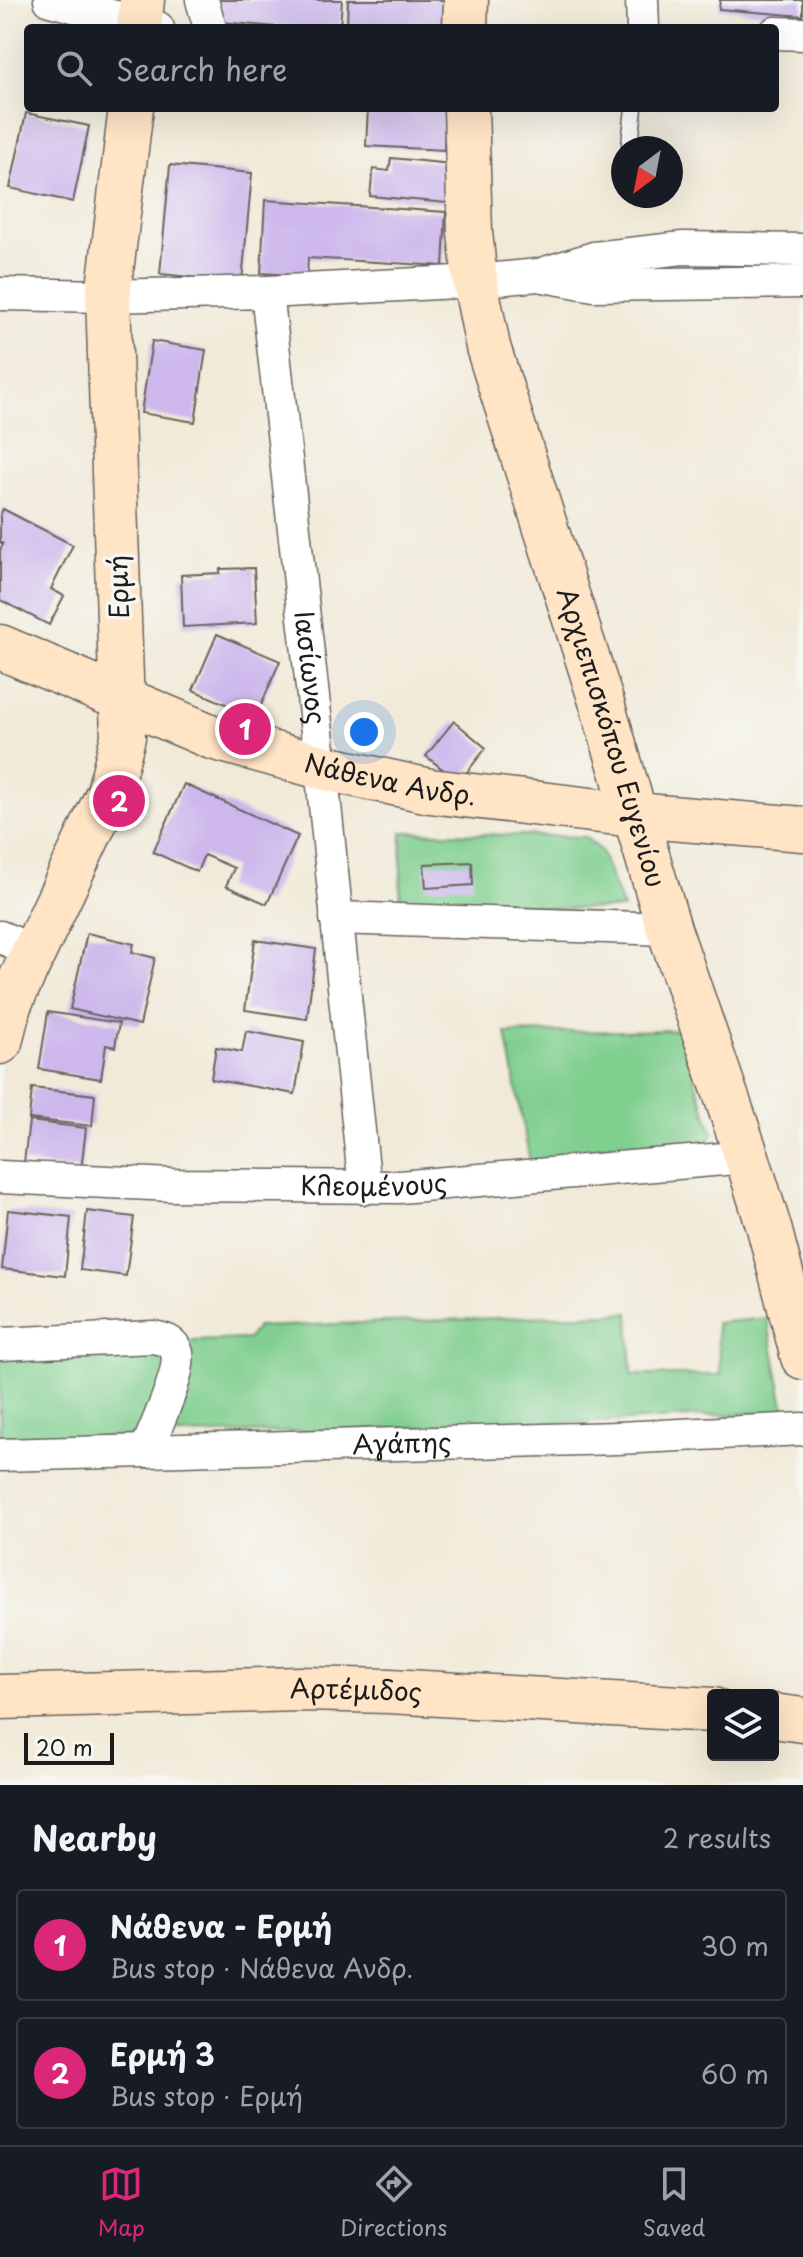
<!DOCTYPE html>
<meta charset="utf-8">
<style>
:root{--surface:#171b24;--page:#20242c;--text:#f1f3f6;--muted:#9ea1a6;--line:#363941;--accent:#db2777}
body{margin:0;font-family:"Playpen Sans",sans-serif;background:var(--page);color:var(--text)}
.controls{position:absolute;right:24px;bottom:24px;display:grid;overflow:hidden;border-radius:8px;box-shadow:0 8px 32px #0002}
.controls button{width:72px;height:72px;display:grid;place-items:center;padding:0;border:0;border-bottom:2px solid var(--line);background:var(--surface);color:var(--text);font:40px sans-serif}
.compass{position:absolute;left:611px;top:136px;width:72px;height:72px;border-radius:50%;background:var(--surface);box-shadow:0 8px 32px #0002;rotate:212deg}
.scale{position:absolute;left:24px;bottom:20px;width:90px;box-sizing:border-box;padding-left:8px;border:4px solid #1c1c1c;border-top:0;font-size:22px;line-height:28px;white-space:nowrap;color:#1c1c1c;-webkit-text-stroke:6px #f6f6f2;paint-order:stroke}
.you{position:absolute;left:364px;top:732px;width:28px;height:28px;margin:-20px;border:6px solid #fff;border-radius:50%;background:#1a73e8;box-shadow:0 0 0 12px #1a73e833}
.badge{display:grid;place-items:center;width:52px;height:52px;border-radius:50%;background:var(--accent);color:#fff;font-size:26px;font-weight:700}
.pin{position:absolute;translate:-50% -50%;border:4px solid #fff;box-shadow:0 2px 8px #0006}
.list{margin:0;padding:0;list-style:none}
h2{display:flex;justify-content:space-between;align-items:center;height:104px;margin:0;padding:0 32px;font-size:34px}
h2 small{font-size:26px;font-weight:400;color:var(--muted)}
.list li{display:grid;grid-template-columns:52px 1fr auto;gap:24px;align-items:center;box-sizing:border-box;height:112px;margin:0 16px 16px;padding:0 16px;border:2px solid var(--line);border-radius:8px}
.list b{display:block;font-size:30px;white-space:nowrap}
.list p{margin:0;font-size:26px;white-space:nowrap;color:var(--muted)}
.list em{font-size:26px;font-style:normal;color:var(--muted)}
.icon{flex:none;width:44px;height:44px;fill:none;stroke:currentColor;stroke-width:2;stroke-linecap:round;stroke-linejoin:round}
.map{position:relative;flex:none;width:803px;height:1785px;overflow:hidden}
.search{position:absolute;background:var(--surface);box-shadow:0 8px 32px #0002;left:24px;right:24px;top:24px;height:88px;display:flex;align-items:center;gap:20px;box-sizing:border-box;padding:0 28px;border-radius:8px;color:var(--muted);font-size:30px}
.sheet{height:360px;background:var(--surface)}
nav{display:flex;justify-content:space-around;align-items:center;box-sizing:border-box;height:112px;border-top:2px solid var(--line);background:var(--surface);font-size:22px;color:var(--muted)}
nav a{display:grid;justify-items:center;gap:4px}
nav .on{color:var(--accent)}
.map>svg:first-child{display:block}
.green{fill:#80cf8f;stroke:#4e7656;stroke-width:2}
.building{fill:#cdb7ec}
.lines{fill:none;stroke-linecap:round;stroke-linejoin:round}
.lane-casing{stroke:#67645e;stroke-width:19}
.street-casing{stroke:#67645e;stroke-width:35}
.secondary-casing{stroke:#67645e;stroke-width:47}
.lane{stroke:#fff;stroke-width:16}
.street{stroke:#fff;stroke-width:32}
.secondary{stroke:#ffe4c6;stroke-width:44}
.labels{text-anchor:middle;stroke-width:7;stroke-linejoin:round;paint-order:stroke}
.street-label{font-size:26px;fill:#1c1c1c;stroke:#f6f6f2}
</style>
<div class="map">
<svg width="803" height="1785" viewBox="0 0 803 1785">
<rect width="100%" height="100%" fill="#f6f6f2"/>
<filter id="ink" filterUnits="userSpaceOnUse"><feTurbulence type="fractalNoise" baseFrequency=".0125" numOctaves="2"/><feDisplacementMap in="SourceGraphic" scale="16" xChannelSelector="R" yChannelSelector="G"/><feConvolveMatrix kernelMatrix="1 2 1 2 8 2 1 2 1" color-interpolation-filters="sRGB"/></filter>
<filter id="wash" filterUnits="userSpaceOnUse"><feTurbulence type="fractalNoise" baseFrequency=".006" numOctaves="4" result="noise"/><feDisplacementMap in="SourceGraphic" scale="32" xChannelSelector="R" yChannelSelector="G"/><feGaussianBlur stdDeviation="1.8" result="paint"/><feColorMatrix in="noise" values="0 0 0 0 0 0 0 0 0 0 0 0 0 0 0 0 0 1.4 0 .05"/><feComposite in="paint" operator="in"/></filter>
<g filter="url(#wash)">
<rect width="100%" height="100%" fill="#f1ead8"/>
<!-- green -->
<g class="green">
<polygon points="402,832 585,837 601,851 623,909 400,906"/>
<polygon points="678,1030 713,1133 708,1142 530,1162 506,1033"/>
<polygon points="629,1313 632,1375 721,1375 716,1323 767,1318 785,1411 624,1421 0,1441 0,1348 248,1339 257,1327"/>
</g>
<g id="blocks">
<!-- building -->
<g class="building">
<polygon points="214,0 342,0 340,28 286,28 212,21"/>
<polygon points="348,0 453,0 451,28 347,25"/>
<polygon points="720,0 803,0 803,16 719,9"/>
<polygon points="368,108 446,108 444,150 366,146"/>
<polygon points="26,113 89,126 73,202 10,188"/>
<polygon points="391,158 451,164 447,203 370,196 373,169 389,171"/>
<polygon points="170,165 252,173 242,282 160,274"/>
<polygon points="265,200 446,212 443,266 308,258 307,276 261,273"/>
<polygon points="152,341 206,350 195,422 141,413"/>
<polygon points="3,509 73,545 51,589 64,596 49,625 0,600 0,550 3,544 0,542 0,516"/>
<polygon points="254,568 257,623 183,627 181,575 220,573 220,569"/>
<polygon points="217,634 280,661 256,717 193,690"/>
<polygon points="454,721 486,748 459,782 426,756"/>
<polygon points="184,784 298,836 267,904 226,886 234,868 204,855 197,872 153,852"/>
<polygon points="472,862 473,885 426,888 424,864"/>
<polygon points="87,933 134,944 132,952 155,958 140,1025 70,1009"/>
<polygon points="255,940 316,949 307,1019 245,1010"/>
<polygon points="48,1012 119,1023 115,1047 106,1045 101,1079 39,1069"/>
<polygon points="246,1031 304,1042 295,1094 211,1079 216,1047 242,1052"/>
<polygon points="32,1088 95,1095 92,1126 29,1119"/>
<polygon points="29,1121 86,1128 81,1170 24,1163"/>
<polygon points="8,1210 71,1217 65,1276 2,1269"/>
<polygon points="87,1211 134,1217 126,1276 80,1270"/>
</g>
</g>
</g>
<g filter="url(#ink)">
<use href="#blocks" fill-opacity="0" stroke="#67645e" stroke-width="2"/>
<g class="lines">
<!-- lane casing -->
<g class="lane-casing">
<polyline id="lane" points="630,144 634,108"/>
</g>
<!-- street casing -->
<g class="street-casing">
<g id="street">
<polyline points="50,0 158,28"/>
<polyline points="202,0 210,28"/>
<polyline points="642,0 643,28"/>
<polyline points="775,33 803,34"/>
<polyline points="545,273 594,258 683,248 803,250"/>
<path id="s1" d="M267 292 321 767 365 1188"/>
<polyline points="0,294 108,296 267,292 475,281 538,275 594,285 803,282"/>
<polyline points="336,918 669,929"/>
<polyline points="0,937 34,951"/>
<path id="s2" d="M0 1177 173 1185 399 1187 747 1157"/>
<path d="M0 1344 153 1337C164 1339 174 1341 177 1353 182 1373 154 1430 146 1451"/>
<path id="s3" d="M0 1455 618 1438 803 1429"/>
</g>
</g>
<!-- secondary casing -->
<g class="secondary-casing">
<g id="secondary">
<polyline points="139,28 142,0"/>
<polyline points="465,28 466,0"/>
<path id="s4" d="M466 108 470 232 475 281 488 347 602 704 669 929 747 1157 769 1228 803 1357"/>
<path id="s5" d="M0 647 212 737 321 767 430 791 634 815 803 829"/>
<polyline points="0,1042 9,1005 109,792 123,737 108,296 131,108"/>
<path id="s6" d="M0 1697 300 1689 390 1691 713 1710"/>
<polyline points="773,1716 803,1720"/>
</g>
</g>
<!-- lane -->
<use href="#lane" class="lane"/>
<!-- street -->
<use href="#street" class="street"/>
<!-- secondary -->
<use href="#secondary" class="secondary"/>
</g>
</g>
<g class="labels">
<!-- street labels -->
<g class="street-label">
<text transform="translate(119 587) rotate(-92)" y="9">Ερμή</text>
<text dy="9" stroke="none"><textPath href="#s1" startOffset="378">Ιασίωνος</textPath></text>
<text dy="9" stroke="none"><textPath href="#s4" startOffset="650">Αρχιεπισκόπου Ευγενίου</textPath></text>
<text dy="9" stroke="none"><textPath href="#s5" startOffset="414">Νάθενα Ανδρ.</textPath></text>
<text dy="9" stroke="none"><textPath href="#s2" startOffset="374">Κλεομένους</textPath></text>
<text dy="9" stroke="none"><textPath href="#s3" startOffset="402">Αγάπης</textPath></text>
<text dy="9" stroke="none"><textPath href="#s6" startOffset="356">Αρτέμιδος</textPath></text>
</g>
</g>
</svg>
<div class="controls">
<button><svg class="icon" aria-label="layers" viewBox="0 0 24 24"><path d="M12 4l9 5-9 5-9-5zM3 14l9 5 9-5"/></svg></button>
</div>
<svg class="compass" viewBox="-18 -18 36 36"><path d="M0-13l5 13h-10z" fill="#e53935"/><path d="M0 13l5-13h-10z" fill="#9ea1a6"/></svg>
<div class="scale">20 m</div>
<div class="you"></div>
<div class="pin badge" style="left:245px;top:729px">1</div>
<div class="pin badge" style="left:119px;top:801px">2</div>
<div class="search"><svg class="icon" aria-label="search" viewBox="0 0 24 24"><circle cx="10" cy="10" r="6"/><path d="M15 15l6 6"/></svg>Search here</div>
</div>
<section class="sheet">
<h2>Nearby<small>2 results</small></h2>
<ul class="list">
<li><span class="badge">1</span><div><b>Νάθενα - Ερμή</b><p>Bus stop · Νάθενα Ανδρ.</p></div><em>30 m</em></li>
<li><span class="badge">2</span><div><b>Ερμή 3</b><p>Bus stop · Ερμή</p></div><em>60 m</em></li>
</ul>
</section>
<nav>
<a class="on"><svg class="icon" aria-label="map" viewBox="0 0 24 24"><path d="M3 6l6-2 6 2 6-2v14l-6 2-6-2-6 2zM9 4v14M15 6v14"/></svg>Map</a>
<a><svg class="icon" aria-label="directions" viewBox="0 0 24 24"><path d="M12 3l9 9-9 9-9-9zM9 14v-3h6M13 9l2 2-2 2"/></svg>Directions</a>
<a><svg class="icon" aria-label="saved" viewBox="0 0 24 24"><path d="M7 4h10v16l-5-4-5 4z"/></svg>Saved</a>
</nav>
